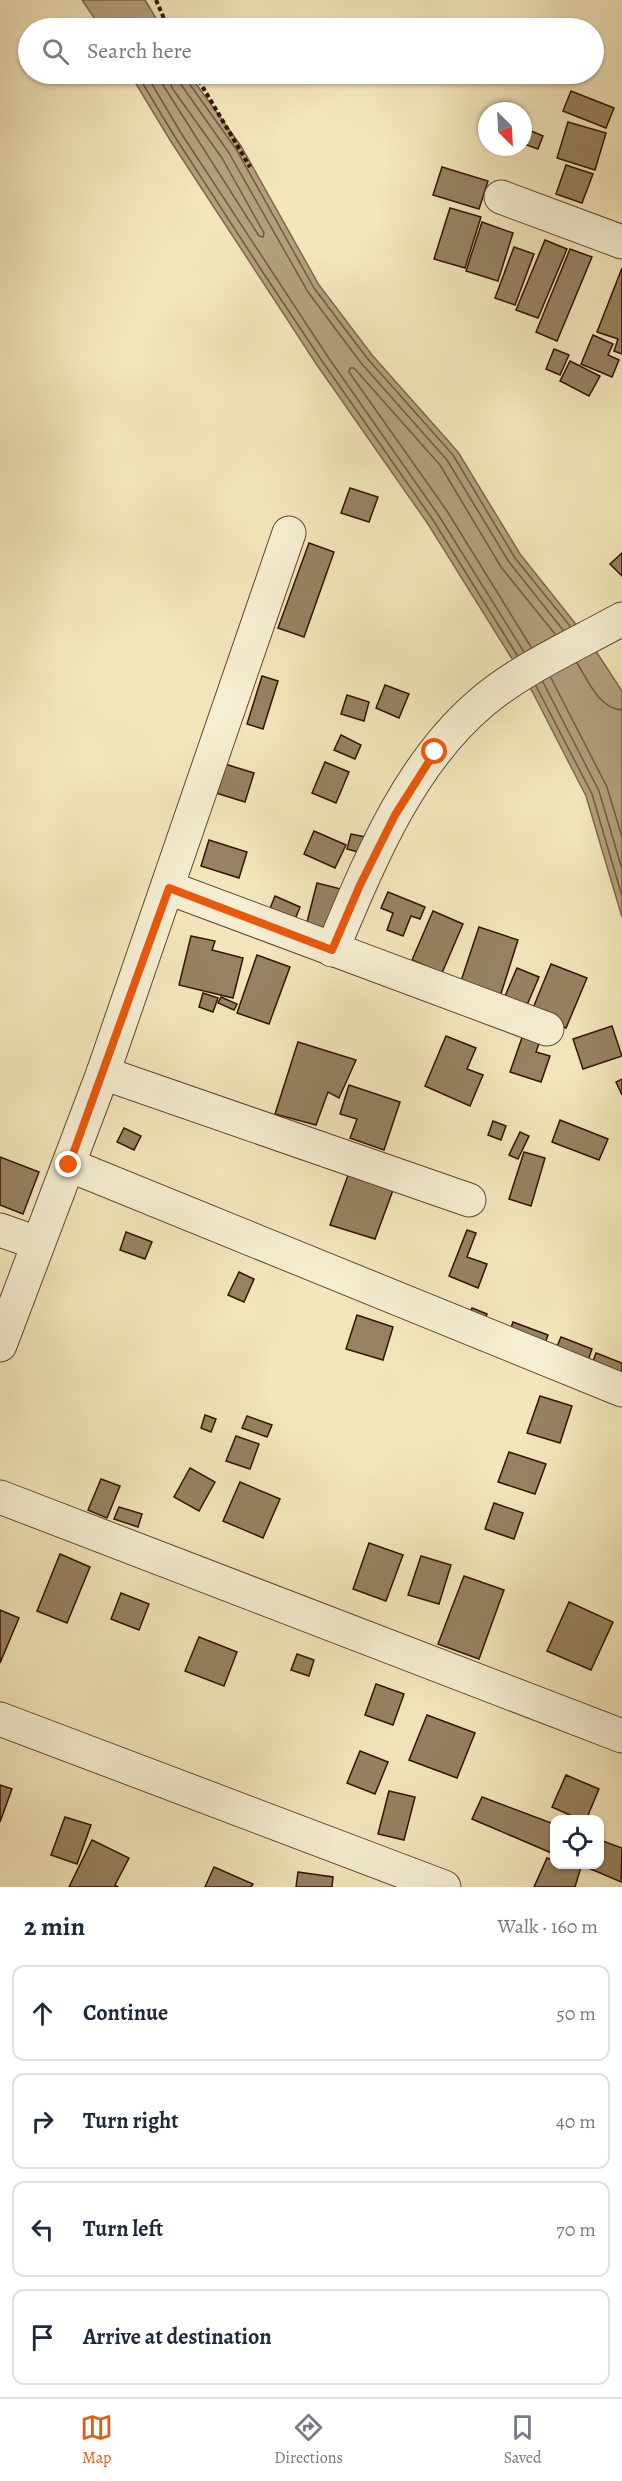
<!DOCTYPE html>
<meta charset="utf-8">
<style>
:root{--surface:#fff;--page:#f6f6f7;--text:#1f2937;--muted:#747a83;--line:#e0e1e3;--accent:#ea580c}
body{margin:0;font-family:Alegreya,serif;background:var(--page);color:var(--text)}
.controls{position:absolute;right:18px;bottom:18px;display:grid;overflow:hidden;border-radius:12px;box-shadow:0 2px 4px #0004}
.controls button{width:54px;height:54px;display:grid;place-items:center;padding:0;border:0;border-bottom:2px solid var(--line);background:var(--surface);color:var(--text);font:30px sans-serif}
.compass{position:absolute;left:478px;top:102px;width:54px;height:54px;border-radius:50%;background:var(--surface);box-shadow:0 2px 4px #0004;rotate:156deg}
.stop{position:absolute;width:18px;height:18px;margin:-14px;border:4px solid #ea580c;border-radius:50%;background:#fff}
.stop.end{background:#ea580c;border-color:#fff;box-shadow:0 2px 6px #0008}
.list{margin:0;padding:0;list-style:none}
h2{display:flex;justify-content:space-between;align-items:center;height:78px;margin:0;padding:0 24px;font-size:26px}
h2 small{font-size:20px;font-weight:400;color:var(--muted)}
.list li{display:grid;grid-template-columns:39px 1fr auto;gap:18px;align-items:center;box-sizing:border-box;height:96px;margin:0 12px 12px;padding:0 12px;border:2px solid var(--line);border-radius:12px}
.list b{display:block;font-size:22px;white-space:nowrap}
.list em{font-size:20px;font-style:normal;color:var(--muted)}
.icon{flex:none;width:33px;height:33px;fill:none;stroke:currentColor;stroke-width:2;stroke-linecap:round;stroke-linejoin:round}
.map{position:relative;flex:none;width:622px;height:1887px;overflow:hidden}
.search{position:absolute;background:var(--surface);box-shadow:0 2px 4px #0004;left:18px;right:18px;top:18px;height:66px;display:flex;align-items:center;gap:15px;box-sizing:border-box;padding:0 21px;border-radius:33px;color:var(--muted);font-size:22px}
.sheet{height:510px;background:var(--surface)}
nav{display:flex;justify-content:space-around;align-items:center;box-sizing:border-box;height:84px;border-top:2px solid var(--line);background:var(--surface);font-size:16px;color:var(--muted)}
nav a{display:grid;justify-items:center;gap:3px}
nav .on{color:var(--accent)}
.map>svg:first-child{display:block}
.water{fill:#b29f7b;stroke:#7f684a;stroke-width:1.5}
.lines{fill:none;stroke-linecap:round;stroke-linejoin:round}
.shore{stroke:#725a3e;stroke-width:1.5}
.building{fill:#978261;stroke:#331500;stroke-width:1.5}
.minor-casing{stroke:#63492f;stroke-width:35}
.path{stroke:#331500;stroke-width:4;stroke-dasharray:4.5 3;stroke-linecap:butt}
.minor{stroke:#f7efd3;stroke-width:33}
.route{stroke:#ea580c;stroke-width:8}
</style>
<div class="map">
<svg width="622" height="1887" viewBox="0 0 622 1887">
<rect width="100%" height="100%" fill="#f3e6bb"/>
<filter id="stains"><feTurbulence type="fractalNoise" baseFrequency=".00333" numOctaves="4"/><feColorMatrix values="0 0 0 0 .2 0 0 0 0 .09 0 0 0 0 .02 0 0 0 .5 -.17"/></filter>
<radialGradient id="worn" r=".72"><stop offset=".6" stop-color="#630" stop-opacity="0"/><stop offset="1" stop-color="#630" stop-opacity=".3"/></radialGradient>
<!-- water -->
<g class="water">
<polygon points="82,0 145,0 162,28 101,28"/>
<polygon points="130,74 189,74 241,146 319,285 372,355 458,452 520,554 590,642 622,691 622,917 586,796 532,691 428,524 317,365 170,140"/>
</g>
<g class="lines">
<!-- shore -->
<g class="shore">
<polyline points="137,74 175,137 262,271 322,361 433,520 517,655"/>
<polyline points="146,74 181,133 328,357 439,516 524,652"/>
<polyline points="156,74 259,236 263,237 264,233 222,158 172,88 168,74"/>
<polyline points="177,74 180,83 229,153 308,292 361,363 447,460 509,562 563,630"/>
<polyline points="185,74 186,79 236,149 314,288 367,358 453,455 515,558 570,626"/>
<polyline points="531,647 447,511 349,372 350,368 354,368 440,465 501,567 555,634"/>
<path d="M577 663C588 680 599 709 622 710"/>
<polyline points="551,678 607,787 622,837"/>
<polyline points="543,682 599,791 622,869"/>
<polyline points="536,686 592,794 622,896"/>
</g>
</g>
<!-- building -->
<g class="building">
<polygon points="571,91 614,108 606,128 563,111"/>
<polygon points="568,122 606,133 595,170 557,158"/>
<polygon points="529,130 543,136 538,149 524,144"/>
<polygon points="566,165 593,174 582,203 556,194"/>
<polygon points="442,167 488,181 479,209 433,195"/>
<polygon points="450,208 481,217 465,268 434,259"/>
<polygon points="482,222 513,233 498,281 466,271"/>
<polygon points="545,240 567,249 538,318 516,310"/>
<polygon points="514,247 534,254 515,305 495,298"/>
<polygon points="570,249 592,257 557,341 536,332"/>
<polygon points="622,268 622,354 614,351 618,339 597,332"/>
<polygon points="593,335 613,344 608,355 619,360 612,377 581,364"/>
<polygon points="554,349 569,355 560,375 546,369"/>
<polygon points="570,361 600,376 589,396 560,381"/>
<polygon points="350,488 378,497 369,522 341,513"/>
<polygon points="309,543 334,552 304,637 278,628"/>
<polygon points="622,553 622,576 610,564"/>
<polygon points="262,676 278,681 263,729 247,724"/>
<polygon points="385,685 409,694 399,718 376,708"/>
<polygon points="347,695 369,702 364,721 341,714"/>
<polygon points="341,735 361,745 355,759 334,750"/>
<polygon points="325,762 349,772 336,803 312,793"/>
<polygon points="225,764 254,773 245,802 216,793"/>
<polygon points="314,831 346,845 335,868 304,854"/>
<polygon points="351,834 366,837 362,853 347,849"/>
<polygon points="209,840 247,852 239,878 201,866"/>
<polygon points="317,883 345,890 333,937 305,930"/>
<polygon points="388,892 425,907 420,919 411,916 403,936 387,930 393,913 381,908"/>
<polygon points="275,896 300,907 292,927 267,916"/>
<polygon points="433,911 463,924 442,973 412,960"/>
<polygon points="479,927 518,940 498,1003 458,990"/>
<polygon points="191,936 215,941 212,950 243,958 233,998 179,985"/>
<polygon points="257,955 290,967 269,1024 237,1013"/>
<polygon points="551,964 587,978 566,1028 531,1013"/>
<polygon points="517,968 539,977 527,1005 505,996"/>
<polygon points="203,993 218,998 213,1012 199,1007"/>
<polygon points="221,997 237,1004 234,1010 218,1003"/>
<polygon points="612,1026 622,1056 583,1069 573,1039"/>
<polygon points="525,1029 542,1035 536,1052 550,1056 541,1082 510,1072"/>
<polygon points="446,1036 476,1048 467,1069 483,1075 470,1106 425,1086"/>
<polygon points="298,1042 356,1060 339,1098 328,1092 316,1125 275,1114"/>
<polygon points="622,1079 622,1095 616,1082"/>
<polygon points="349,1085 400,1102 384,1150 350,1138 357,1119 340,1114"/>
<polygon points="560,1120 608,1139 599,1160 552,1142"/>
<polygon points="493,1121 506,1126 501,1140 488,1135"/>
<polygon points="124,1128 141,1136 134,1150 117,1142"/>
<polygon points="520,1132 529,1136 518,1159 509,1155"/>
<polygon points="524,1152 545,1158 531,1206 509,1199"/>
<polygon points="0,1157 39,1172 23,1214 0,1205"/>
<polygon points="351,1167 396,1182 375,1239 330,1225"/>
<polygon points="467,1230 476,1233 467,1257 487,1264 478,1288 449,1276"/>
<polygon points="126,1232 152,1242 145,1259 120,1250"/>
<polygon points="239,1272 254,1279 244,1302 228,1295"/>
<polygon points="472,1308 487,1314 481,1329 466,1323"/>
<polygon points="357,1315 393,1327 383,1360 346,1349"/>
<polygon points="513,1322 548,1335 542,1352 507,1339"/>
<polygon points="561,1337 592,1349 585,1369 553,1356"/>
<polygon points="596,1353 622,1363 622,1383 589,1372"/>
<polygon points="540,1396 572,1406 560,1443 527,1433"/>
<polygon points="205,1415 216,1419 211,1432 201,1428"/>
<polygon points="247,1416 272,1425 267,1437 242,1428"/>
<polygon points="236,1436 259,1444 250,1469 226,1461"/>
<polygon points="509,1452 546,1464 535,1494 498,1482"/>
<polygon points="190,1468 215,1482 199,1511 174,1497"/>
<polygon points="101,1479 120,1486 107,1518 88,1510"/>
<polygon points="240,1482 280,1499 263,1538 223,1521"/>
<polygon points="494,1503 523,1513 514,1539 485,1529"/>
<polygon points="119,1507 142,1514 138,1527 114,1519"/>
<polygon points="369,1543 403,1555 386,1601 353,1589"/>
<polygon points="60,1554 90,1567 67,1623 37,1611"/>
<polygon points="421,1556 451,1565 439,1604 408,1595"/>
<polygon points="464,1576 504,1590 479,1659 438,1644"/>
<polygon points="121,1593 149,1604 139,1630 111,1619"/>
<polygon points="569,1602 613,1622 591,1670 547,1651"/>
<polygon points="0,1610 19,1618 0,1663"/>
<polygon points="199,1637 237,1652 224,1686 185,1671"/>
<polygon points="297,1654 314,1660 309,1676 291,1670"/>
<polygon points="376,1684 404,1694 393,1725 365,1715"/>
<polygon points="427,1715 475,1733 457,1778 409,1760"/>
<polygon points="360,1751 388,1762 375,1794 347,1783"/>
<polygon points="566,1775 599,1789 586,1820 581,1820 552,1807"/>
<polygon points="0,1785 12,1789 0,1822"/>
<polygon points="389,1791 415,1797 404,1840 378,1834"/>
<polygon points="482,1797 554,1824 554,1854 472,1819"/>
<polygon points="65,1817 91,1825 77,1864 51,1855"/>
<polygon points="92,1840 129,1858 115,1885 118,1887 69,1887"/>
<polygon points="600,1840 622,1848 621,1882 579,1864 600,1864"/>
<polygon points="547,1858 554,1860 554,1864 581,1867 575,1887 534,1887"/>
<polygon points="214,1867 253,1884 251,1887 205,1887"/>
<polygon points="298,1872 333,1877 332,1887 296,1887"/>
</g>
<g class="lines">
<!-- minor casing -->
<g class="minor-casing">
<g id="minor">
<polyline points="501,197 622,242"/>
<polyline points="169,888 547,1029"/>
<path d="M332 950C369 863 407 766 481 703 522 668 575 645 622 619"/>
<polyline points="103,1073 469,1200"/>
<polyline points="69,1165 622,1390"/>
<polyline points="0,1230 37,1243"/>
<polyline points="0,1345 103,1073 289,533"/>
<polyline points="0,1497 622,1736"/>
<polyline points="0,1719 444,1887"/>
</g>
</g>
<!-- path -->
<g class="path">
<polyline points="156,0 168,28"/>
<polyline points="195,74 250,167"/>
</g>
<!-- minor -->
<use href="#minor" class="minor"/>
</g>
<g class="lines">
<!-- route -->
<polyline class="route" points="69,1165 169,888 332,950 360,885 395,815 435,752"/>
</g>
<rect width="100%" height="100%" filter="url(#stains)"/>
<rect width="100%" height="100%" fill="url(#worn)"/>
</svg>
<div class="controls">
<button><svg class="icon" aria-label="locate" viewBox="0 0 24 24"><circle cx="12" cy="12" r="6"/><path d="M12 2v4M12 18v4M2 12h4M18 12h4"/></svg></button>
</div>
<svg class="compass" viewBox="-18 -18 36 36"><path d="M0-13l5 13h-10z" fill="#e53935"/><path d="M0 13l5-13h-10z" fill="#747a83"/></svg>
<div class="stop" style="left:435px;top:752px"></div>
<div class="stop end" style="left:69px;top:1165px"></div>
<div class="search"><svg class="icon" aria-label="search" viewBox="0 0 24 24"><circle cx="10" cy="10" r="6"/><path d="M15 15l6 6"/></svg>Search here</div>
</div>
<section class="sheet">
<h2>2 min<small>Walk · 160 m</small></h2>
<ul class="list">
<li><svg class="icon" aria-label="ahead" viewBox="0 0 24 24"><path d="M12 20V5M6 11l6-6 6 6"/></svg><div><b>Continue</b></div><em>50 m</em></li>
<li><svg class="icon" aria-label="right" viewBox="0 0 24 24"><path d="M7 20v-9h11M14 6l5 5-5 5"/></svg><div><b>Turn right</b></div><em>40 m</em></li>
<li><svg class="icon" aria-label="left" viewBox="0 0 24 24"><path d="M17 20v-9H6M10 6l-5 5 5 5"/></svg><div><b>Turn left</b></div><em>70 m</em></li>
<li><svg class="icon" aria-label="arrive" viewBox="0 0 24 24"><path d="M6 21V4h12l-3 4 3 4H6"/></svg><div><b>Arrive at destination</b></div></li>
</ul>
</section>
<nav>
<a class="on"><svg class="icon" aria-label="map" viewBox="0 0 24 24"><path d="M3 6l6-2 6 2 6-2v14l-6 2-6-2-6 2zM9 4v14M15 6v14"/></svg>Map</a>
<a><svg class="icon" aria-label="directions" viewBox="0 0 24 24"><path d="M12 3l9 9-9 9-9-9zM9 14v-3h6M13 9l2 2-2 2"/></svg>Directions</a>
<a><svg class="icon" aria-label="saved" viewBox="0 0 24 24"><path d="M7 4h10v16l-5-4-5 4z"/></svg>Saved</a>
</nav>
